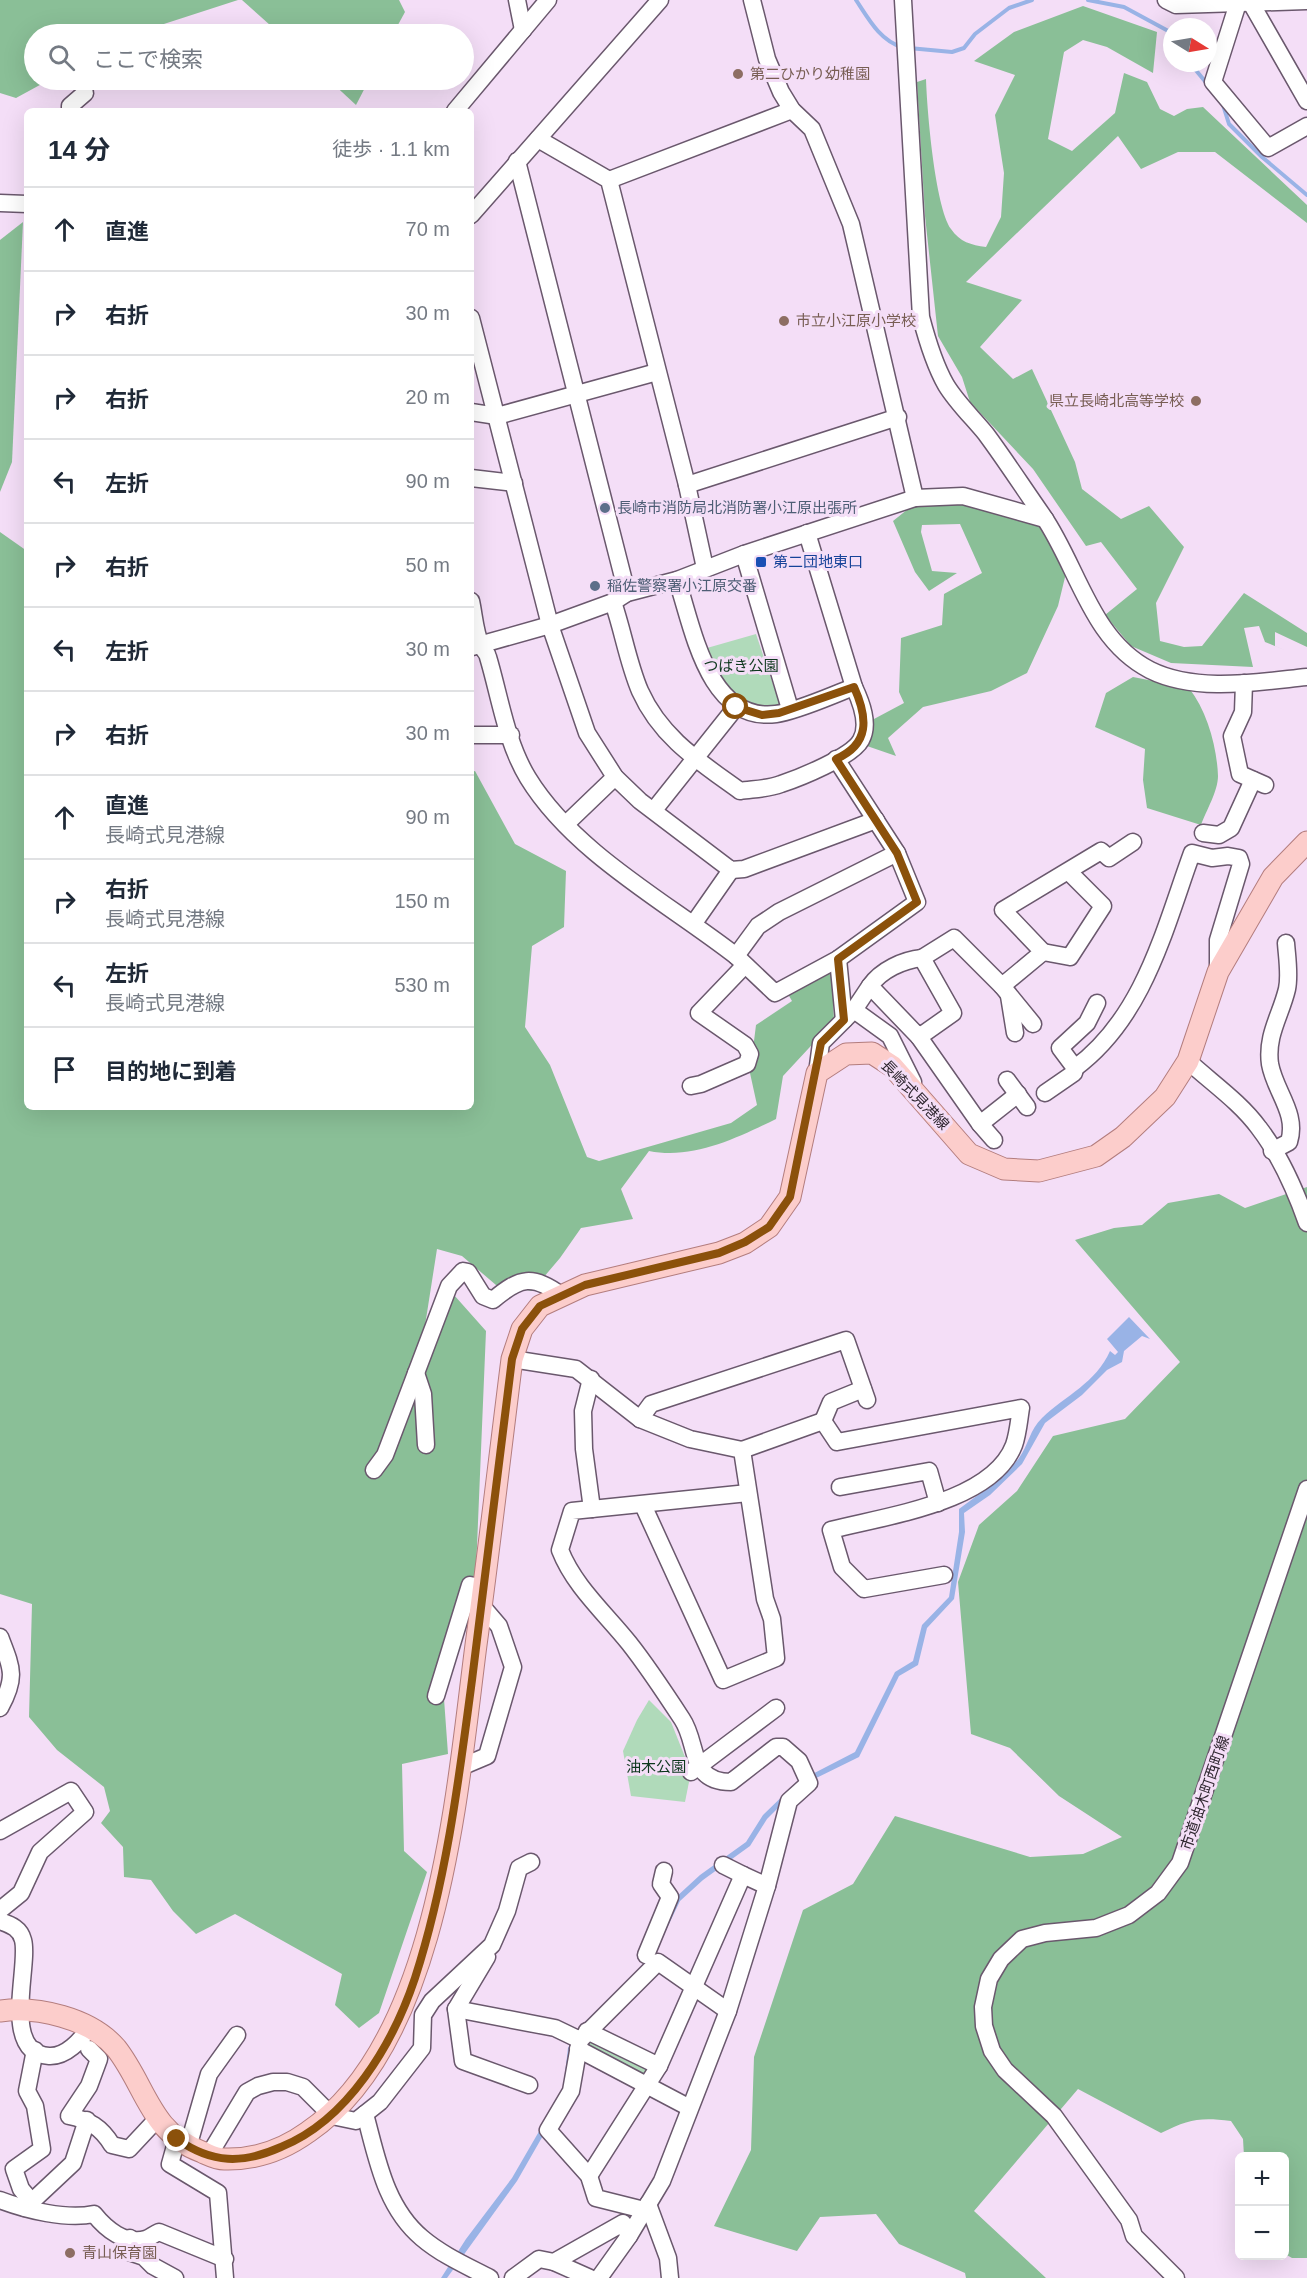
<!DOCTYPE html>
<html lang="ja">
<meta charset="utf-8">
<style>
:root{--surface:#fff;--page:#f2f2f3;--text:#1f2937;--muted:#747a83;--line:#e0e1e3}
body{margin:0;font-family:Arial,"Noto Sans JP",sans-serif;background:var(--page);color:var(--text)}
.controls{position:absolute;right:18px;bottom:18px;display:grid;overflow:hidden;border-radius:9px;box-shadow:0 6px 24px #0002}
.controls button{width:54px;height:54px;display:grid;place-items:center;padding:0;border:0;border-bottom:2px solid var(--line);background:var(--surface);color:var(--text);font:30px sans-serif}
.compass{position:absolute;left:1163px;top:18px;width:54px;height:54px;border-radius:50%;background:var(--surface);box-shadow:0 6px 24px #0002;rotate:101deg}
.stop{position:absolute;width:18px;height:18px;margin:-14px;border:4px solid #8b510b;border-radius:50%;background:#fff}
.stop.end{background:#8b510b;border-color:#fff;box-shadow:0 2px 6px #0008}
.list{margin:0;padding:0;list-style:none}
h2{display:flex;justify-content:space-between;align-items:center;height:78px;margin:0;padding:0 24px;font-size:26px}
h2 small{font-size:20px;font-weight:400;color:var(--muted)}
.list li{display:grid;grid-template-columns:39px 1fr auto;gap:18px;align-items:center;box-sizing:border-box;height:84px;padding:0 24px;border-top:2px solid var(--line)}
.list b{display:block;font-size:22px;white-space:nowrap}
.list p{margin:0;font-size:20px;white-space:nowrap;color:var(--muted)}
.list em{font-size:20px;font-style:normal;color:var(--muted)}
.icon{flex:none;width:33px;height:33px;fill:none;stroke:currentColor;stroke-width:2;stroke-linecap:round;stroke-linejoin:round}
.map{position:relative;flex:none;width:1307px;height:2278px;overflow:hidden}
.search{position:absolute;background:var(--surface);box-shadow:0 6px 24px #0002;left:24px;top:24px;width:450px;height:66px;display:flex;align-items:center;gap:15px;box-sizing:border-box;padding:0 21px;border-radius:33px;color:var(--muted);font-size:22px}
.panel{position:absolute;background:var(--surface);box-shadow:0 6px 24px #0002;left:24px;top:108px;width:450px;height:1002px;border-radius:9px}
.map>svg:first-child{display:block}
.green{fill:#b0daba}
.forest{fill:#8abf97}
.water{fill:#99b3e6}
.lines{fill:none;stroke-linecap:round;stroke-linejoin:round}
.stream{stroke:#99b3e6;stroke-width:4}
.minor-casing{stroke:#6a586d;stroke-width:19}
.major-casing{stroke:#b37d7e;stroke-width:23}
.minor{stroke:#fff;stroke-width:16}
.major{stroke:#fccdcb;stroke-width:21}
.route{stroke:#8b510b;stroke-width:8}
.education-dot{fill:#8d6e63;stroke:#f4def7;stroke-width:2}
.service-dot{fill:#5c6f8a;stroke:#f4def7;stroke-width:2}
.transit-dot{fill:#1a4fb4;stroke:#f4def7;stroke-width:2}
.labels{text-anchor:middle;stroke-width:6;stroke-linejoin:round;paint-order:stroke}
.education-label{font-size:15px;fill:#785e54;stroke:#f4def7;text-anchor:start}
.service-label{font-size:15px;fill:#4e5e75;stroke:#f4def7;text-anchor:start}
.transit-label{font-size:15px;fill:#164399;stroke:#f4def7;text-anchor:start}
.park-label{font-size:15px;fill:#0d371d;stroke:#f4def7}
.street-label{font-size:15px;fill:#2f2730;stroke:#f4def7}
</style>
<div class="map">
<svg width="1307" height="2278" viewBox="0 0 1307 2278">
<rect width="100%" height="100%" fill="#f4def7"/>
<!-- green -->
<g class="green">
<path d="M756 634 780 705C762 713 737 701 724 687 715 677 711 661 707 648Z"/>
<polygon points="649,1700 671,1722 691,1772 685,1802 631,1796 623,1751 637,1720"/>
<polygon points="589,2037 652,2067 646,2078 583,2046"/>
</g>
<!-- forest -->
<g class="forest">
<polygon points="0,0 238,0 133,34 34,34 34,80 49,80 16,98 0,93"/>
<polygon points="242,0 399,0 405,12 393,34 280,34"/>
<path d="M1083 6 1157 32 1153 73 1107 47 1083 40 1064 52 1048 139 1072 151 1115 113 1124 73 1147 82 1160 109 1174 116 1187 109 1203 107 1307 205V223L1215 152H1178L1141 169 1118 136 966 282 1022 300 980 347 1013 379 1032 369 1075 462 1082 489 1121 519 1149 506 1184 547 1156 603 1160 641 1184 647 1202 646 1244 593 1307 633V647L1275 632V646L1287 651 1265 642 1259 626 1244 628 1253 667 1171 663 1131 646 1105 615 1137 589 1101 542 1086 546 1033 469 970 402 962 377 938 336 925 216 917 82 926 79C927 110 935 206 951 229 960 242 971 245 986 247L1001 217 1004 173 995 115 1015 75 974 61 1014 32Z"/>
<polygon points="329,80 369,80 356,105"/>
<polygon points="23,222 12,462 0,492 0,240"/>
<polygon points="958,498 1035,515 1067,569 1058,606 1027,673 991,691 923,707 888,738 896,756 867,746 874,719 904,703 899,692 901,638 942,625 944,594 982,573 960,524 922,525 921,532 932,571 957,573 929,591 915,572 893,521 913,505"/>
<path d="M0 532 27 551V1107H471V772L475 771 515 844 566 871 564 927 532 946 525 1027 550 1065 587 1157 599 1161 731 1123 757 1105 750 1073 756 1025 792 1001 781 982 832 973 834 1021 783 1076 776 1119C737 1138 693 1160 649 1151L621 1189 633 1219 581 1228 560 1258 532 1291 496 1285 462 1256 437 1249 424 1332 454 1295 486 1331 476 1570 443 1685 448 1754 402 1764 404 1851 427 1872 379 2013 359 2028 335 2005 342 1974 235 1914 196 1934 173 1911 151 1880 124 1877 123 1847 101 1823 110 1811 104 1787 57 1750 29 1717 32 1604 0 1594Z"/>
<path d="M1133 677 1189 688C1207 711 1217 747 1218 776 1218 791 1206 811 1201 825L1147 808 1143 780 1145 749 1095 727 1106 693Z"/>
<path d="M1307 1187V2258H1292L1285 2254 1284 2156H1244L1243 2139 1231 2121C1200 2117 1189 2119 1161 2133L1078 2089 974 2211 1046 2278H966L965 2273 899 2244 876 2214 820 2217 797 2251 714 2226 751 2150 754 2057 803 1910 853 1884 895 1816 1030 1857 1083 1854 1122 1837 1059 1796 1010 1748 971 1734 958 1582 979 1525 1017 1491 1053 1436 1125 1419 1180 1362 1075 1240 1114 1228 1142 1225 1168 1203 1219 1194 1245 1208Z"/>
</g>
<!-- water -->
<path class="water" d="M1129 1317 1150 1339 1142 1336 1124 1351 1122 1362 1107 1370 1082 1395 1045 1423 1022 1464 990 1495 964 1513 965 1532 954 1599 927 1628 918 1665 899 1676 859 1757 800 1786 767 1819 750 1846 703 1880 680 1901 656 1951 581 2033 568 2092 517 2181 447 2278H441L466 2239 512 2178 563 2090 568 2048 577 2030 642 1966 675 1898 700 1875 746 1842 763 1815 797 1782 855 1752 895 1672 913 1661 922 1625 949 1597 959 1532V1509C980 1493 1003 1480 1019 1458 1028 1446 1030 1429 1042 1418 1066 1395 1096 1383 1110 1351L1115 1355 1118 1352 1107 1339Z"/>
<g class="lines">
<!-- stream -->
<g class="stream">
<path d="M856 0C868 18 880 41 902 47"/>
<polyline points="1088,0 1124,7 1172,33"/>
<polyline points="909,48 952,52 964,48 975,34 1009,8 1032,0"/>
<polyline points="1190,63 1208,85"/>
<polyline points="1223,105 1229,124 1262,157 1307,195"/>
</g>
<!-- minor casing -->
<g class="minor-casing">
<g id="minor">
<polyline points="517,0 523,30"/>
<polyline points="752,0 767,59 781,92 792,110 812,129 851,224 915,498"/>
<path d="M903 0 921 317C927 340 934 364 946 385 957 403 973 418 986 434 1006 461 1024 489 1043 516 1078 567 1091 640 1150 670 1196 693 1258 682 1307 677"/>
<polyline points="1166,0 1176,5 1307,1"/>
<polyline points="1238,3 1213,82 1268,148 1307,126"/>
<polyline points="1251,3 1307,101"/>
<polyline points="70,111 70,106 85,93"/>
<polyline points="455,111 548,0"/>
<polyline points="538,139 609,180 687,485 705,568"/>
<polyline points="517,161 627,593"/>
<polyline points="609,180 792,110"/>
<polyline points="0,203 27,204"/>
<polyline points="471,215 660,0"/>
<polyline points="471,318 550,625 587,733 615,777 640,801 731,870 744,869 876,820"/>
<polyline points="471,412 497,416 657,372"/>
<polyline points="471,478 514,483"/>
<polyline points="687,485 898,417"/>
<polyline points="744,554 790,709"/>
<path d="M677 580C693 628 708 723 776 714 798 711 832 695 854 687"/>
<path d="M471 601C474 614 475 633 481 645 483 650 487 652 488 657 500 697 506 742 528 778 574 853 668 903 736 956L758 926 779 912 897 853 836 759"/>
<path d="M613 602C623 631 628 663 640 691 661 738 700 762 740 791 753 789 768 789 781 784 799 778 852 757 861 740 870 724 861 702 854 687L807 533"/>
<polyline points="472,647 550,625 613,602 627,593 677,580 744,554 915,498 963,496 1045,519"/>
<polyline points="1244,683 1243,712 1232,736 1240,774 1265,785"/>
<polyline points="471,735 511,735"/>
<polyline points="654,810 736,707"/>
<polyline points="566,824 615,777"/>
<polyline points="1203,833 1219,835 1231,828 1253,780"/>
<polyline points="694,923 731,870"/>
<polyline points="1043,952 1070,957 1103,906 1069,872"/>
<polyline points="736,956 775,993 838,959 917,902 897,853"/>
<polyline points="838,959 844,1020"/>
<path d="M870 986C881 970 903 960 922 958"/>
<polyline points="1002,986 1033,1024"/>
<polyline points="1009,996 1015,1033"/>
<path d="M1097 1003 1087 1023 1060 1048 1075 1068C1144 1017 1164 930 1192 853L1212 858 1228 856 1239 858 1241 864 1218 940V971"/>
<polyline points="854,1010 870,986 919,1037 953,1013 922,958 954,938 1002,986 1043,952 1003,910 1101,851 1109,858 1133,842"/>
<polyline points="919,1037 980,1124 1018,1094"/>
<path d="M1188 1061C1212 1083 1240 1102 1259 1128 1279 1154 1296 1192 1307 1223"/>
<polyline points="817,1073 821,1043 854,1010 890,1036 913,1082"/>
<polyline points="1007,1080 1027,1107"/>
<polyline points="691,1086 701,1084 747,1064 750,1054 745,1045 699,1013 745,965"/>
<polyline points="1045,1093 1074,1073 1075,1068"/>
<polyline points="980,1124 994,1140"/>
<path d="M1272 1151 1289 1142C1298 1113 1275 1092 1270 1064 1266 1035 1281 1015 1287 989 1290 975 1287 957 1286 943"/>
<polyline points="512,1359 576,1369 640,1419 690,1439 742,1450 765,1599 772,1619 776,1658 723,1680 643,1505"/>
<polyline points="416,1373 423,1394 426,1445"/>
<polyline points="591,1379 583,1411 584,1449 592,1509"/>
<polyline points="640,1419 651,1404 846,1340 867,1400"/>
<polyline points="823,1421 831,1402 863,1389"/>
<path d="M742 1450 823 1421 837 1442 1021 1408C1019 1420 1018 1434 1014 1445 992 1503 884 1516 831 1530L842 1567 864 1589 944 1575"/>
<path d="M374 1470 385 1455 449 1286 463 1271 468 1272 483 1296 493 1300C520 1277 533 1274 562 1296"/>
<polyline points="840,1487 929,1471 938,1503"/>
<path d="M0 1637C12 1668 17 1677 0 1708"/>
<polyline points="436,1696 470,1585 484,1588"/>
<polyline points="461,1767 487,1756 513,1667 499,1626 481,1605"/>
<polyline points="691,1772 776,1708"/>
<polyline points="0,1831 71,1791 85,1812 40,1852 21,1893 0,1910"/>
<polyline points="723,1865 743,1875"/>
<path d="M0 1921C11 1925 20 1928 23 1940 30 1966 0 2053 49 2056 66 2057 81 2040 89 2028"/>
<polyline points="646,1955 670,1897 661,1884 664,1871"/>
<polyline points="487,1957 456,2009 463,2061 529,2085"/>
<polyline points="456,2009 555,2028 580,2040"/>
<polyline points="587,2031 659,2066"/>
<path d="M89 2049 99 2059 89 2086 69 2116C89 2120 101 2127 112 2145L129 2149 158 2118"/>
<polyline points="578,2049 688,2107"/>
<path d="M365 2114C377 2158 385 2207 422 2238 442 2255 467 2266 490 2278"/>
<polyline points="177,2139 170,2164 218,2193 225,2278"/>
<polyline points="188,2147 209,2074 237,2035"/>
<polyline points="209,2155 247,2092 258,2086 273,2082 287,2082 303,2087 332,2116 356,2121 380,2102 422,2048 423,2015 432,2001 492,1945 507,1911 519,1868 531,1862"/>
<polyline points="589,2176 659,2066 743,1875 767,1886"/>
<path d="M0 2200C26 2210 67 2220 94 2214 106 2229 125 2245 146 2239 151 2237 154 2234 159 2232L225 2259"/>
<polyline points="32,2202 21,2189 14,2169 42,2149 35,2106 27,2091 35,2050"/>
<polyline points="648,2204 668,2258 670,2278"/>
<polyline points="25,2208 73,2163 87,2120"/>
<polyline points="644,2210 596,2198 589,2176 548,2130 571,2091 580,2040 658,1962 728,2011"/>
<polyline points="130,2238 126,2251 144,2257 153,2266 175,2278"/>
<polyline points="554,2262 590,2278"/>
<polyline points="513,2278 539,2259 554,2262 623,2223 629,2236"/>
<path d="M599 2278 629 2236 662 2181 728 2011 767 1886 789 1801 809 1783 799 1761 783 1747H776L731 1782C688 1782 699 1744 682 1719 665 1693 648 1667 629 1643 605 1613 574 1586 560 1550L572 1511 748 1493"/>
<polyline points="1176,2278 1134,2236 1129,2220 1054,2116 1005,2070 992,2051 984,2026 983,2007 989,1979 1001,1959 1022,1939 1045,1933 1096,1928 1129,1915 1158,1893 1180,1863 1307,1489"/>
</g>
</g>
<!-- major casing -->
<g class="major-casing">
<path id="major" d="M0 2011C37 2006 90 2018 116 2048 146 2086 150 2133 202 2152 209 2155 216 2159 224 2159 255 2160 283 2150 308 2132 439 2043 457 1791 476 1645 489 1550 500 1454 512 1359L522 1329 540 1306 585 1285 719 1253 745 1243 769 1227 790 1197 817 1073 846 1054 872 1053 892 1066 969 1154 1004 1169 1039 1171 1096 1156 1123 1137 1165 1097 1188 1061 1218 972 1273 877 1307 842"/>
</g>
<!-- minor -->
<use href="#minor" class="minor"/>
<!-- major -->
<use href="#major" class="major"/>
</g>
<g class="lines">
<!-- route -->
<path class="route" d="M177 2139C212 2164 243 2164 281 2147 348 2120 393 2044 415 1978 446 1882 459 1779 472 1680 486 1573 499 1466 512 1359L522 1329 540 1306 585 1285 719 1253 745 1242 769 1227 790 1197 821 1043 844 1020 838 959 917 902 897 853 836 759C870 744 868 718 854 687L779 713 762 715 736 707"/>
</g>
<!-- markers -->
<g class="education-dot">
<circle cx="738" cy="74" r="6"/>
<circle cx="784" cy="321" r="6"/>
<circle cx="1196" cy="401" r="6"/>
<circle cx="70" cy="2253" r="6"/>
</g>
<g class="service-dot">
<circle cx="605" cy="508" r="6"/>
<circle cx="595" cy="586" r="6"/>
</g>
<rect class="transit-dot" x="755" y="556" width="12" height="12" rx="3"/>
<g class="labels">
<!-- education labels -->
<g class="education-label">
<text x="750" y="79">第二ひかり幼稚園</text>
<text x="796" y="326">市立小江原小学校</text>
<text x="1184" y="406" text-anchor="end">県立長崎北高等学校</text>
<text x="82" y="2258">青山保育園</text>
</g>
<!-- service labels -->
<g class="service-label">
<text x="617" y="513">長崎市消防局北消防署小江原出張所</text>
<text x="607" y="591">稲佐警察署小江原交番</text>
</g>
<!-- transit labels -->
<g class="transit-label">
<text x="773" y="567">第二団地東口</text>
</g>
<!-- park labels -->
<g class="park-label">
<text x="741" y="671">つばき公園</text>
<text x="656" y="1772">油木公園</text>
</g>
<!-- street labels -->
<g class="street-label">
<text transform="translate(915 1095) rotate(46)" y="5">長崎式見港線</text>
<text transform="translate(1205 1793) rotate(-71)" y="5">市道油木町西町線</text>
</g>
</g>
</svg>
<div class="controls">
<button>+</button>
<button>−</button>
</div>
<svg class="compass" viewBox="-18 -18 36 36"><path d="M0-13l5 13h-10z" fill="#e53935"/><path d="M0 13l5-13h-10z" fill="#747a83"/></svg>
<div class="stop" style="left:736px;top:707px"></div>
<div class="stop end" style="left:177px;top:2139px"></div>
<div class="search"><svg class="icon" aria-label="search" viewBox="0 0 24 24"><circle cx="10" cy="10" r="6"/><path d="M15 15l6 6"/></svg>ここで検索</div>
<section class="panel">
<h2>14 分<small>徒歩 · 1.1 km</small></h2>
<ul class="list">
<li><svg class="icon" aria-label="ahead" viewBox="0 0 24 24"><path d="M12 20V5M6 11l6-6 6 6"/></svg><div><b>直進</b></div><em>70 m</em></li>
<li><svg class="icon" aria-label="right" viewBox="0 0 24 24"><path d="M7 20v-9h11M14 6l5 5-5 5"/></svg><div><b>右折</b></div><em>30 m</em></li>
<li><svg class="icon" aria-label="right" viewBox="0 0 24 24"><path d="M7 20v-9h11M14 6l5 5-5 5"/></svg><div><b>右折</b></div><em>20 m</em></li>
<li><svg class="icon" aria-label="left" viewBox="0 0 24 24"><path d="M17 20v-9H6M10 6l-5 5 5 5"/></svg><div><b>左折</b></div><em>90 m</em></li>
<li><svg class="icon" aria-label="right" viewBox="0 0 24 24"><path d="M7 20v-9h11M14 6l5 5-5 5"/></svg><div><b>右折</b></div><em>50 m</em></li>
<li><svg class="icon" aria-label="left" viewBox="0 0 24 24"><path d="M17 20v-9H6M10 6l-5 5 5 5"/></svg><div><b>左折</b></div><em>30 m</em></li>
<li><svg class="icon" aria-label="right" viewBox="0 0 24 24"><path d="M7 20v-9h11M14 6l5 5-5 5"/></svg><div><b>右折</b></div><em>30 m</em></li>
<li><svg class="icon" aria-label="ahead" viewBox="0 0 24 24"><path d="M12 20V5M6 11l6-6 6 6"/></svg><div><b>直進</b><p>長崎式見港線</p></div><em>90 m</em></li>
<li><svg class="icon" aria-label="right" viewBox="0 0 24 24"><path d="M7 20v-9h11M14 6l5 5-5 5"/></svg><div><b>右折</b><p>長崎式見港線</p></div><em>150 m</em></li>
<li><svg class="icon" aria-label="left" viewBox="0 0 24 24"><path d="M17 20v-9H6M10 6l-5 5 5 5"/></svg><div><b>左折</b><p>長崎式見港線</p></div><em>530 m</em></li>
<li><svg class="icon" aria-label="arrive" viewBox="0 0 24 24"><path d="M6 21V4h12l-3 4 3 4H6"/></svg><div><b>目的地に到着</b></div></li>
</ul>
</section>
</div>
